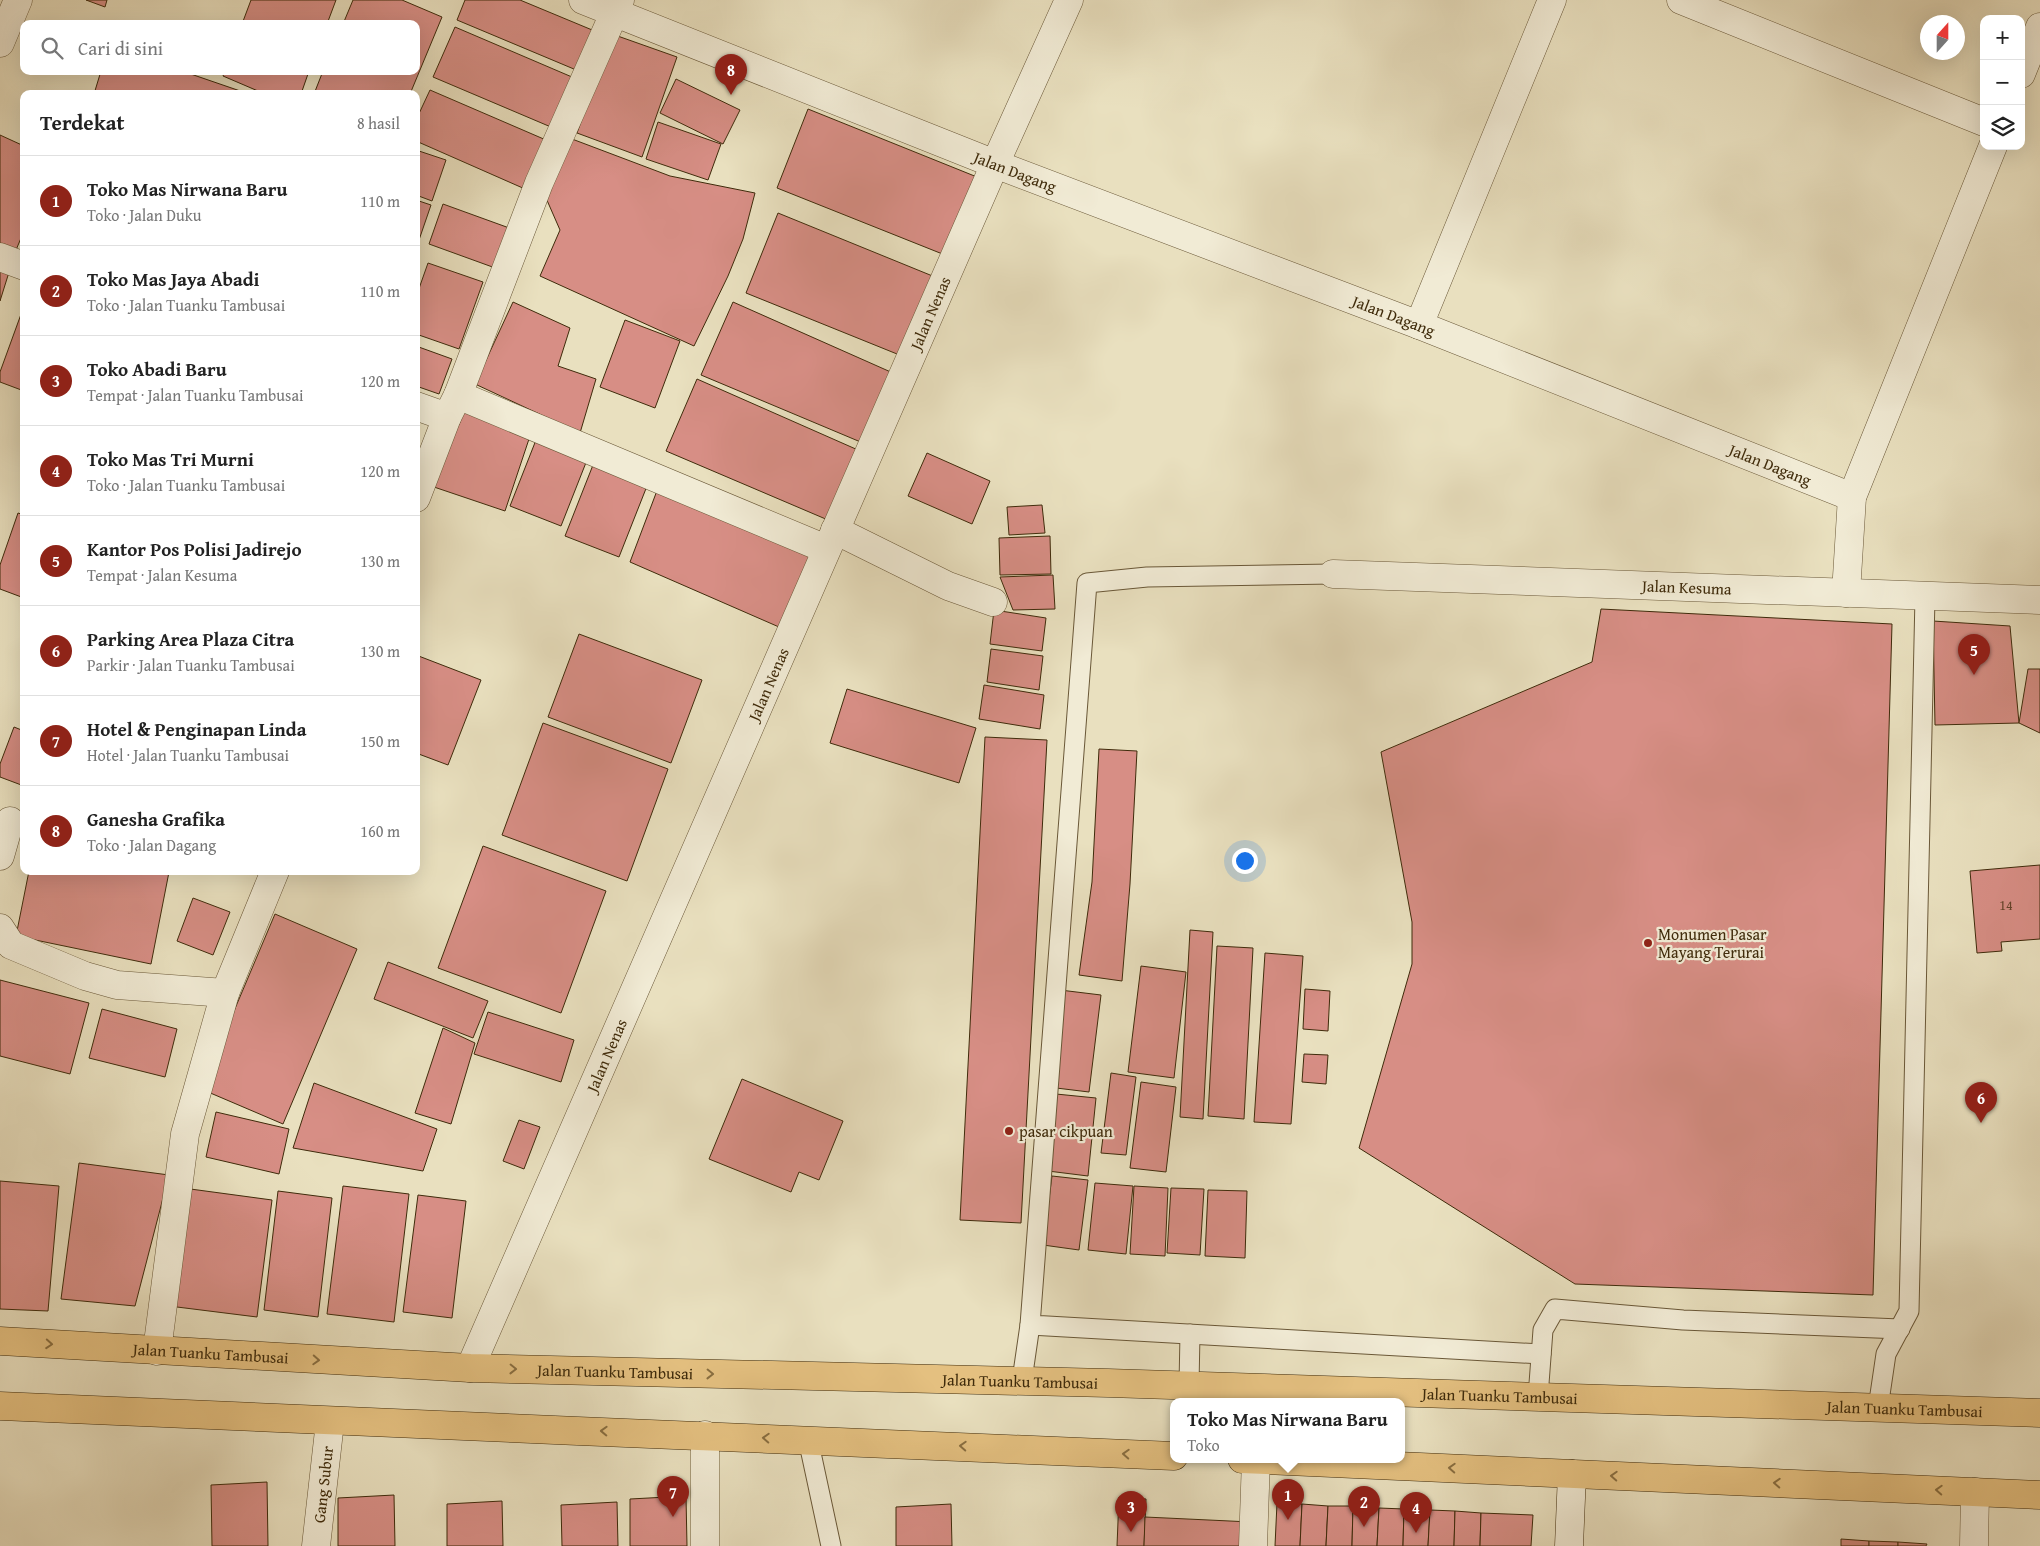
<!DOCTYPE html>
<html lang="id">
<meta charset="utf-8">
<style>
:root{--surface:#fff;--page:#f6f6f6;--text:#222;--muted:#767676;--line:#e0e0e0;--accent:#8f2418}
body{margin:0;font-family:"Gentium Book Plus",serif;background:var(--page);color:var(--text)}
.controls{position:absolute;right:15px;top:15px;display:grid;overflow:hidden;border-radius:10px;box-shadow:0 5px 20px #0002}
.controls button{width:45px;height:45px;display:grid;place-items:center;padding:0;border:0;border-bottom:1px solid var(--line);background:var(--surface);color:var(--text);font:25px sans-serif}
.compass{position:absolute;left:1920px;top:15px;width:45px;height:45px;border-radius:50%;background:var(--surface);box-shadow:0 5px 20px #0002;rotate:21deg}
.you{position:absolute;left:1244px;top:860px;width:18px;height:18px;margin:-12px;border:4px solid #fff;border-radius:50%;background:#1a73e8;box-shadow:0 0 0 8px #1a73e833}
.badge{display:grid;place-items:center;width:32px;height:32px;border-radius:50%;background:var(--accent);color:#fff;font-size:16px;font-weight:700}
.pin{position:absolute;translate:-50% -41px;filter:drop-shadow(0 1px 2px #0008)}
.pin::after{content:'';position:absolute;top:26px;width:18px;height:15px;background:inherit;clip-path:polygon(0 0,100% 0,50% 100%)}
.popup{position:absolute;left:1170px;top:1398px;width:235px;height:65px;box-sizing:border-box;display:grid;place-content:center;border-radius:10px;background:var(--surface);filter:drop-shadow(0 1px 4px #0005);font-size:16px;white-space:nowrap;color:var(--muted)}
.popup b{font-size:19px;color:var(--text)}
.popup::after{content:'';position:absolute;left:50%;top:100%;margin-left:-10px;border:10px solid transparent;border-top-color:var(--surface)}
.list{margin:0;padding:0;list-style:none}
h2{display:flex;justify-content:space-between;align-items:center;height:65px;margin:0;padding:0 20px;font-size:21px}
h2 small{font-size:16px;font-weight:400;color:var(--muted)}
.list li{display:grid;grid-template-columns:32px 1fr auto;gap:15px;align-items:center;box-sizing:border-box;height:90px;padding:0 20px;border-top:1px solid var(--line)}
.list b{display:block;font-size:19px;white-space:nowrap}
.list p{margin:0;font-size:16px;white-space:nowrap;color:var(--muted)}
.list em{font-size:16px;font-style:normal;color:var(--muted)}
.icon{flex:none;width:28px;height:28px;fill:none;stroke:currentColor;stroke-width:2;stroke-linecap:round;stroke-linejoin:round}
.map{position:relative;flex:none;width:2040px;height:1546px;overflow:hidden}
.search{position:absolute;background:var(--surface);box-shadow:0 5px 20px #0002;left:20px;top:20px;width:400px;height:55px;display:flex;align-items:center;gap:12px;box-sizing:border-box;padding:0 18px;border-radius:10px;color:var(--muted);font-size:19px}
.panel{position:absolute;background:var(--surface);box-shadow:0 5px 20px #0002;left:20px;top:90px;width:400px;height:785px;border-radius:10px}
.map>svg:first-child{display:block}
.building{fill:#d78e85;stroke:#3f2b0b}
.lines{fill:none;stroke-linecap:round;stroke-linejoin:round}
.lane-casing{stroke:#6a5838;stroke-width:21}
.street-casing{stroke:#6a5838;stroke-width:29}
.secondary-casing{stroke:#3f2b0b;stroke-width:29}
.primary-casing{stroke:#3f2b0b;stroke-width:29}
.lane{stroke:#f1ebd5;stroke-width:19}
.street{stroke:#f1ebd5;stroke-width:28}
.secondary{stroke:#f1ebd5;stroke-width:28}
.primary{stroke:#e4c080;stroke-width:28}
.oneway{stroke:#896e40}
.poi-dot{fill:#8f2418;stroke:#f1ebd5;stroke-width:2}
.labels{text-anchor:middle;stroke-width:4.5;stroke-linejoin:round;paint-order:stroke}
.number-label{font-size:14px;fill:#65442a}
.street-label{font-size:16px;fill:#3f2b0b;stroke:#f1ebd5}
.poi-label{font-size:16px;fill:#3f2b0b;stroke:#f1ebd5;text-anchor:start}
</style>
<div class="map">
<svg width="2040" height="1546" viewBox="0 0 2040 1546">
<rect width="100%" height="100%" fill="#e9e0bf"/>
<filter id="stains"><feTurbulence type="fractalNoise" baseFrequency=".004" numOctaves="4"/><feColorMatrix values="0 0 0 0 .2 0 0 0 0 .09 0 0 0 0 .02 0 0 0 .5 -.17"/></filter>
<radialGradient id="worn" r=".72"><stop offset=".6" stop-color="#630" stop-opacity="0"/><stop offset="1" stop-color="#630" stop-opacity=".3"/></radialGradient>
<!-- building -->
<g class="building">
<polygon points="86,0 107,0 105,7"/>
<polygon points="251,0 336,0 327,24 242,24"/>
<polygon points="353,0 402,0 442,17 410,94 314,94 323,71 416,71 416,24 343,24"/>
<polygon points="465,0 520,0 597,32 581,72 457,20"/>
<polygon points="455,27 579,80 558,130 433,77"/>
<polygon points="612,34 677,57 642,157 577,133"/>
<polygon points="101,71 182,71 249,94 94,94"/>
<polygon points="225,71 309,71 301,94 265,94 223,76"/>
<polygon points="676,79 740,110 723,144 660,113"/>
<polygon points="430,90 546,140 525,189 416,141 416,120"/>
<polygon points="808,109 977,177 945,255 777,188"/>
<polygon points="658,122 721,144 708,180 646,159"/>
<polygon points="0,135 24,146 24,231 16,250 0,244"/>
<polygon points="572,139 670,176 755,193 743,239 728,276 694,346 540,276 560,230 546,198"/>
<polygon points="416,150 446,160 432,201 416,195"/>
<polygon points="416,200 431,205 419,240 416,239"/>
<polygon points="443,204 512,229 498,269 429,244"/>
<polygon points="778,213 935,277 902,356 746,293"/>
<polygon points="428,263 483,282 459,349 416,334 416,297"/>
<polygon points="0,266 10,269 0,301"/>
<polygon points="513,302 570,328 558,366 596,379 580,433 475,384"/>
<polygon points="733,302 893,373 863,443 701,375"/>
<polygon points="24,306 24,391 0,382 0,372"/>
<polygon points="625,320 680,341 655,408 600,387"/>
<polygon points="416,346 452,359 439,394 416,386"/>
<polygon points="697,379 858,450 828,520 666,451"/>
<polygon points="458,407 531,433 505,511 431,486"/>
<polygon points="536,440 587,460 561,526 510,506"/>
<polygon points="927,453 990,481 972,524 908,496"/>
<polygon points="593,465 647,486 619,557 565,536"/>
<polygon points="658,488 816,552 779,627 630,562"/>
<polygon points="1042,505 1045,533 1009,535 1007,507"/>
<polygon points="18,513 24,515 24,598 0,589 0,565"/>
<polygon points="1050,536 1051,574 1000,575 999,538"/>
<polygon points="1053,575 1055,609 1013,610 1000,577"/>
<polygon points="1601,609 1892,624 1873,1295 1575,1284 1359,1148 1412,964 1412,922 1381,752 1592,662"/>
<polygon points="994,610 1046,618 1042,651 990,644"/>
<polygon points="1933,621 2010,626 2019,723 1935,725"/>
<polygon points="579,634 702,680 671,763 548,717"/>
<polygon points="991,649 1043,656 1039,690 987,682"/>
<polygon points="416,655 481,680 448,765 416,753"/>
<polygon points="2028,669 2040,669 2040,733 2019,723"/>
<polygon points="984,685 1044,695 1040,729 979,719"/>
<polygon points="847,689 976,728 959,783 830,743"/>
<polygon points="543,723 668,769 627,881 502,835"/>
<polygon points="14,727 24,731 24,786 0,777 0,764"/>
<polygon points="985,737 1047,740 1021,1223 960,1220"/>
<polygon points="1099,749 1137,751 1130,884 1122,981 1079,975 1092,882"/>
<polygon points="483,846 606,891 561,1013 438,968"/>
<polygon points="2040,865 2040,939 2001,942 2002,951 1977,953 1970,871"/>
<polygon points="29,871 169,872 151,964 16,936"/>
<polygon points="193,898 230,912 213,955 177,941"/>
<polygon points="275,914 357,949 283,1124 201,1089"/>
<polygon points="1190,930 1213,932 1203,1119 1180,1117"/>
<polygon points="1217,946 1253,948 1244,1119 1208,1116"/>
<polygon points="1265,953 1303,956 1291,1124 1254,1122"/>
<polygon points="388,962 488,1001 473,1038 374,999"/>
<polygon points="1141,966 1186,972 1174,1078 1128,1072"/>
<polygon points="0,980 89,1003 70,1074 0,1056"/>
<polygon points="1305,989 1330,991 1328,1031 1303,1029"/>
<polygon points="1060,990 1101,995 1089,1092 1048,1087"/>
<polygon points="102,1009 177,1029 165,1077 89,1058"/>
<polygon points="488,1012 574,1040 561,1082 474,1054"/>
<polygon points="443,1028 475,1043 451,1124 415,1113"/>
<polygon points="1304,1054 1328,1055 1326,1084 1302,1082"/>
<polygon points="1111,1073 1136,1077 1126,1155 1101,1153"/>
<polygon points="742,1079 843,1121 819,1180 799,1172 791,1192 709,1159"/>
<polygon points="1141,1082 1176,1087 1166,1172 1130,1168"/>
<polygon points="314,1083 437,1129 423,1171 293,1148"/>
<polygon points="1056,1094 1096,1098 1088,1176 1048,1171"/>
<polygon points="216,1112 289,1129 279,1174 206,1157"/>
<polygon points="519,1120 540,1127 524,1169 503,1161"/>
<polygon points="79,1163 169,1175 135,1306 61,1299"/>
<polygon points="1052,1176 1088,1180 1079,1250 1043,1245"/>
<polygon points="0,1181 59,1186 48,1311 0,1309"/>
<polygon points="1095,1183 1133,1186 1126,1254 1088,1250"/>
<polygon points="343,1186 409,1194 394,1322 327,1314"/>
<polygon points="1134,1186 1168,1188 1165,1256 1130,1254"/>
<polygon points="183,1188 272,1200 257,1317 169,1306"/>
<polygon points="1171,1188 1204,1189 1200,1255 1167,1253"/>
<polygon points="1208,1190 1247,1191 1245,1258 1205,1256"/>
<polygon points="278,1191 332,1198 318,1317 264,1310"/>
<polygon points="418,1195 466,1201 452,1318 403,1312"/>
<polygon points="267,1482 268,1546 212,1546 211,1485"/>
<polygon points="394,1495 395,1546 338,1546 338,1498"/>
<polygon points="686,1496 687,1546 630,1546 630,1499"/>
<polygon points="1119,1497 1146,1499 1144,1546 1117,1546"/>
<polygon points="502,1501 503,1546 447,1546 447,1504"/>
<polygon points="617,1502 618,1546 562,1546 561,1505"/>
<polygon points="1277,1503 1302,1504 1300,1546 1275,1546"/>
<polygon points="951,1504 952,1546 896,1546 896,1507"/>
<polygon points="1302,1504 1328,1506 1326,1546 1300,1546"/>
<polygon points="1328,1506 1353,1506 1352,1546 1326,1546"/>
<polygon points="1353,1506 1379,1508 1377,1546 1352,1546"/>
<polygon points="1379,1508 1404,1509 1403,1546 1377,1546"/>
<polygon points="1404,1509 1430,1510 1428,1546 1403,1546"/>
<polygon points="1430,1510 1455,1511 1454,1546 1428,1546"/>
<polygon points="1455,1511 1481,1513 1480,1546 1454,1546"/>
<polygon points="1481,1513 1533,1515 1531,1546 1480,1546"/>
<polygon points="1145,1517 1251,1522 1250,1546 1144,1546"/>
<polygon points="1841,1539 1869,1541 1869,1546 1841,1546"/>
<polygon points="1869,1541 1898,1542 1898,1546 1869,1546"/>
<polygon points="1898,1542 1927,1544 1926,1546 1898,1546"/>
</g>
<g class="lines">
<!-- lane casing -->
<g class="lane-casing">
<g id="lane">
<polyline points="1333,574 1147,577 1087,583 1030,1325 1541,1354"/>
<polyline points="1022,1380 1030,1325"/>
<polyline points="1189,1385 1190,1334"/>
<polyline points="1538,1397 1543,1330 1555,1309 1683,1320 1900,1329"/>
<polyline points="1878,1408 1886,1354 1909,1311 1925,597"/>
<polyline points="808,1439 831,1546"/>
</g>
</g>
<!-- street casing -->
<g class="street-casing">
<g id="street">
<path id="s1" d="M583 0 995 164 1419 325 1852 497"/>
<polyline points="1681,0 1984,122"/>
<polyline points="0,43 18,0"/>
<polyline points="2021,74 2040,27"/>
<polyline points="0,257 24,266"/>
<polyline points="1419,325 1552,0"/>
<polyline points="458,395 826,549"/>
<polyline points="416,406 447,417 458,395 539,183 620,0"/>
<polyline points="416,498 447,417"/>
<polyline points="835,530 948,586 993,602"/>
<path id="s2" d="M1333 574 2040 600"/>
<polyline points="1846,593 1852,497 1993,146"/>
<polyline points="0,856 10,821"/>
<polyline points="0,928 11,945 85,976 117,985 225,993"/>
<polyline points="157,1351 185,1134 225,993 275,871"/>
<path id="s3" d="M470 1368 995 164 1069 0"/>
<polyline points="705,1435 705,1546"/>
<path id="s4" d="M316 1546 330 1422"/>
<polyline points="1253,1546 1256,1459"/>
<polyline points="1974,1546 1975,1492"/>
</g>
</g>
<!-- secondary casing -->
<g class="secondary-casing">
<polyline id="secondary" points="1569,1546 1572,1474"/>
</g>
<!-- primary casing -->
<g class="primary-casing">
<g id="primary">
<path id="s5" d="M0 1341 470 1368 1108 1383 2040 1413"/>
<path d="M0 1406C391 1425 783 1438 1174 1456"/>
<polyline points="1242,1459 2040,1495"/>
</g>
</g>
<!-- lane -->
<use href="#lane" class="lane"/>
<!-- street -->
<use href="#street" class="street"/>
<!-- secondary -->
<use href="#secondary" class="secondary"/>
<!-- primary -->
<use href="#primary" class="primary"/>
</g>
<!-- one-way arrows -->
<defs><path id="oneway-chevron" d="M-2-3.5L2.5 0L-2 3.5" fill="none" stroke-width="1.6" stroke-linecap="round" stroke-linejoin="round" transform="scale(1.25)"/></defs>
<g class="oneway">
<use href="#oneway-chevron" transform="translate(49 1344) rotate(4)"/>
<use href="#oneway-chevron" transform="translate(316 1360) rotate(3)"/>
<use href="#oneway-chevron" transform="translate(513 1369) rotate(1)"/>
<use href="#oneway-chevron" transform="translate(710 1374) rotate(1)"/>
<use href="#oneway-chevron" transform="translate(604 1431) rotate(-178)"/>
<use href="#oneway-chevron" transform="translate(766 1438) rotate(-177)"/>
<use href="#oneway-chevron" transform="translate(963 1446) rotate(-177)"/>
<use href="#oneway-chevron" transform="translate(1126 1454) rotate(-177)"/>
<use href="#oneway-chevron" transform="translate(1452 1468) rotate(-177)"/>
<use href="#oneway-chevron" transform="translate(1614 1476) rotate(-177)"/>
<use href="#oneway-chevron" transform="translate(1777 1483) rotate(-177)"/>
<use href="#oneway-chevron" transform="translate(1939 1490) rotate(-177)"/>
</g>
<!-- markers -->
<g class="poi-dot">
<circle cx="1648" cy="943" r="5"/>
<circle cx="1009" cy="1131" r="5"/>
</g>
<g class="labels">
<!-- number labels -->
<g class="number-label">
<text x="2006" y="910">14</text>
</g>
<!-- street labels -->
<g class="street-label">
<text dy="6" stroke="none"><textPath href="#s1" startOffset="465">Jalan Dagang</textPath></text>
<text dy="6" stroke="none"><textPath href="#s3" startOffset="1151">Jalan Nenas</textPath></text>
<text dy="6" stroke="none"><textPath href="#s1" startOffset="870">Jalan Dagang</textPath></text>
<text dy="6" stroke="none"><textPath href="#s1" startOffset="1275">Jalan Dagang</textPath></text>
<text dy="6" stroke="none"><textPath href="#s2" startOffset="354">Jalan Kesuma</textPath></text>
<text dy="6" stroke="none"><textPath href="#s3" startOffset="746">Jalan Nenas</textPath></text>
<text dy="6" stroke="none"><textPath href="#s3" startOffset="341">Jalan Nenas</textPath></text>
<text dy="6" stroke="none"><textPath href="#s5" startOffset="211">Jalan Tuanku Tambusai</textPath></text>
<text dy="6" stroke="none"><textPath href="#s5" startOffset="616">Jalan Tuanku Tambusai</textPath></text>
<text dy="6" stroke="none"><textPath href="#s5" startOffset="1021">Jalan Tuanku Tambusai</textPath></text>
<text dy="6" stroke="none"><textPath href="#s5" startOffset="1501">Jalan Tuanku Tambusai</textPath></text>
<text dy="6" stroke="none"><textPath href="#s5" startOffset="1906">Jalan Tuanku Tambusai</textPath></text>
<text dy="6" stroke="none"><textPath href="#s4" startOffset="62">Gang Subur</textPath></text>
</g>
<!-- poi labels -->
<g class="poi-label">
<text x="1658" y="940">Monumen Pasar<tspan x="1658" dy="18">Mayang Terurai</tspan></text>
<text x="1019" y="1137">pasar cikpuan</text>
</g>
</g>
<rect width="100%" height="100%" filter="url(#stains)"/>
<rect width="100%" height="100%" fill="url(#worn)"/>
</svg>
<div class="controls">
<button>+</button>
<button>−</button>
<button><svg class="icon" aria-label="layers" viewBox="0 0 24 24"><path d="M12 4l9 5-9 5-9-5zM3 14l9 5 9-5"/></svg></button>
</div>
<svg class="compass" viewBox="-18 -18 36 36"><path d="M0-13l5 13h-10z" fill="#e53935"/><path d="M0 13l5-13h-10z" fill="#767676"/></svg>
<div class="you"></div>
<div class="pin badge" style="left:1288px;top:1520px">1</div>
<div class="popup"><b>Toko Mas Nirwana Baru</b>Toko</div>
<div class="pin badge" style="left:1364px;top:1527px">2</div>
<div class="pin badge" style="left:1131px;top:1532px">3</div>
<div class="pin badge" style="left:1416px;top:1533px">4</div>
<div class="pin badge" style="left:1974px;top:675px">5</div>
<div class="pin badge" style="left:1981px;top:1123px">6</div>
<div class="pin badge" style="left:673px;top:1517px">7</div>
<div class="pin badge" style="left:731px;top:95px">8</div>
<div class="search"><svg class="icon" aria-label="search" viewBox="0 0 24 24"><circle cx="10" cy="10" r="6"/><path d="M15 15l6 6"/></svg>Cari di sini</div>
<section class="panel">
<h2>Terdekat<small>8 hasil</small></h2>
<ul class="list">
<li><span class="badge">1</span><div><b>Toko Mas Nirwana Baru</b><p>Toko · Jalan Duku</p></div><em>110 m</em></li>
<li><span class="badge">2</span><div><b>Toko Mas Jaya Abadi</b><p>Toko · Jalan Tuanku Tambusai</p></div><em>110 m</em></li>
<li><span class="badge">3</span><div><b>Toko Abadi Baru</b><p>Tempat · Jalan Tuanku Tambusai</p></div><em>120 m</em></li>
<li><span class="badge">4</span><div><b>Toko Mas Tri Murni</b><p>Toko · Jalan Tuanku Tambusai</p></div><em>120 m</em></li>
<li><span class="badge">5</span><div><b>Kantor Pos Polisi Jadirejo</b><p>Tempat · Jalan Kesuma</p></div><em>130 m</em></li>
<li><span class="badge">6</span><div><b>Parking Area Plaza Citra</b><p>Parkir · Jalan Tuanku Tambusai</p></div><em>130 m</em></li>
<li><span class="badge">7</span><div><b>Hotel &amp; Penginapan Linda</b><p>Hotel · Jalan Tuanku Tambusai</p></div><em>150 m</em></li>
<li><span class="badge">8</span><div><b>Ganesha Grafika</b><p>Toko · Jalan Dagang</p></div><em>160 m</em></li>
</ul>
</section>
</div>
